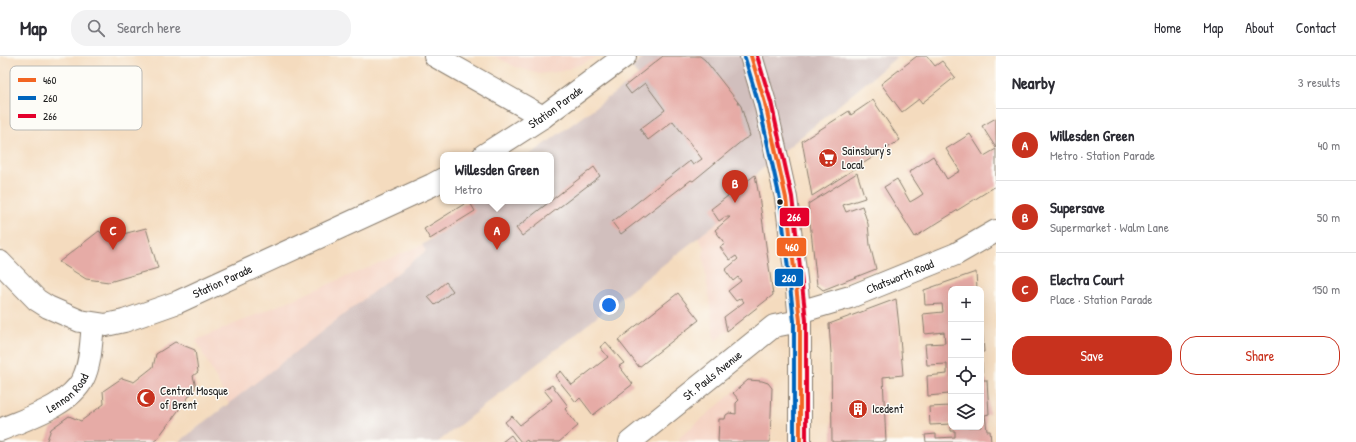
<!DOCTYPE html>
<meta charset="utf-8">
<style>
:root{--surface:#fff;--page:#f2f2f3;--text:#2b2b33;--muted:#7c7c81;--line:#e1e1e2;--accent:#c8321e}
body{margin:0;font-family:"Patrick Hand",sans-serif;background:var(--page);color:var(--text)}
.controls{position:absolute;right:12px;bottom:12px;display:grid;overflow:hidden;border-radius:8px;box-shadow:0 4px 16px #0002}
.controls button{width:36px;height:36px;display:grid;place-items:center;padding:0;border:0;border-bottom:1px solid var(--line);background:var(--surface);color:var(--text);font:20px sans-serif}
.you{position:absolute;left:609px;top:249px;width:14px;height:14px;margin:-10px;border:3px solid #fff;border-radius:50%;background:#1a73e8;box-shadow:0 0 0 6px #1a73e833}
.badge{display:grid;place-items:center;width:26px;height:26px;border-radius:50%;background:var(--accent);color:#fff;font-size:13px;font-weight:700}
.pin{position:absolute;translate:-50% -33px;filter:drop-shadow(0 1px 2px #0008)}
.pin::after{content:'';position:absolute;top:21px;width:14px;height:12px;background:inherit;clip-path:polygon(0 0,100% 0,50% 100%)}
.popup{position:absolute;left:440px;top:96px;width:114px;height:52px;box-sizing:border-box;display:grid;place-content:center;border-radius:8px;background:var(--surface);filter:drop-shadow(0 1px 3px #0005);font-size:13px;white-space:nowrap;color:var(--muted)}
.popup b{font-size:15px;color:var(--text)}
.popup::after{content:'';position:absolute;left:50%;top:100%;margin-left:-8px;border:8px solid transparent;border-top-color:var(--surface)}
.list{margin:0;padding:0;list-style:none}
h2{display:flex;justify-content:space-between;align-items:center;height:52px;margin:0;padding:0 16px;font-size:17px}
h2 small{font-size:13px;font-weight:400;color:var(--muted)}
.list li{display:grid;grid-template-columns:26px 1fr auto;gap:12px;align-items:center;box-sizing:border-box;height:72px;padding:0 16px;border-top:1px solid var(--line)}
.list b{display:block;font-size:15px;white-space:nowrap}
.list p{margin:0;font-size:13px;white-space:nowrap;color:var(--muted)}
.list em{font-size:13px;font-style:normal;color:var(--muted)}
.actions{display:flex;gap:8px;padding:12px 16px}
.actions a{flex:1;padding:9px 0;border:1px solid var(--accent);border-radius:16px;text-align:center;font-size:14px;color:var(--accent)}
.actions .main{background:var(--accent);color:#fff}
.icon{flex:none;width:22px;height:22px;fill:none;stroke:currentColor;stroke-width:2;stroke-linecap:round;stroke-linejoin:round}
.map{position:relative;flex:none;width:996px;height:386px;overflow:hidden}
header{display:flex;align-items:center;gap:24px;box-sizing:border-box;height:56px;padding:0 20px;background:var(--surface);border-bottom:1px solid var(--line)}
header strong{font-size:19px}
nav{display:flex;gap:22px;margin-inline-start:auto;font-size:14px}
.search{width:280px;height:36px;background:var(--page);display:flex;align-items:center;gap:10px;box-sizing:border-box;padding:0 14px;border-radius:16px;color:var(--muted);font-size:15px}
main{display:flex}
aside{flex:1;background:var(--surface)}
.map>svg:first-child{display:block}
.built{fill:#f5d2c2}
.industrial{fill:#d1bfbd}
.building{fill:#e6aba6}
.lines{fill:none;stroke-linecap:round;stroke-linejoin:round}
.minor-casing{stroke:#887c6d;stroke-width:24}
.tertiary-casing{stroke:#887c6d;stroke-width:24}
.primary-casing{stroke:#887c6d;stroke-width:24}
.minor{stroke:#fff;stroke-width:22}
.tertiary{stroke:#fff;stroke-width:22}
.primary{stroke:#fff;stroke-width:22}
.bus-1-casing{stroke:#fdfcf7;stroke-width:7}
.bus-2-casing{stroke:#fdfcf7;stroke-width:7}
.bus-3-casing{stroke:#fdfcf7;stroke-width:7}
.bus-1{stroke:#f26522;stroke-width:4}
.bus-2{stroke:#0065bd;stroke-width:4}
.bus-3{stroke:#e4002b;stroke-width:4}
.bus-dot{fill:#1c1c1c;stroke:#fdfcf7;stroke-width:1.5}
.labels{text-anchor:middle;stroke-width:3;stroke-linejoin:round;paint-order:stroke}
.street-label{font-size:12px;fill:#1c1c1c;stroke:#fdfcf7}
.poi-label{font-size:12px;fill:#1c1c1c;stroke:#fdfcf7;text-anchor:start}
.key{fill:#fdfcf7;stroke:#bab9b5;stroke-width:1}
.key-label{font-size:11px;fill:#1c1c1c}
.line-badge{stroke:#fdfcf7;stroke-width:1.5}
.badge-label{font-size:11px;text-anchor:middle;font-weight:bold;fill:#fff}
</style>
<header>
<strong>Map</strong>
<div class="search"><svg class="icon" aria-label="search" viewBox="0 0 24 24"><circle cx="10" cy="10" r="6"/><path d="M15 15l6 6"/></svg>Search here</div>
<nav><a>Home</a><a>Map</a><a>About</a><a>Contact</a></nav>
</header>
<main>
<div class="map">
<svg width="996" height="386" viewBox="0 0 996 386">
<rect width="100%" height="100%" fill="#fdfcf7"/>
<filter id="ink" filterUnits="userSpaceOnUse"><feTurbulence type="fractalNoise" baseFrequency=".025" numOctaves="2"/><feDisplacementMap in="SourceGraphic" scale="8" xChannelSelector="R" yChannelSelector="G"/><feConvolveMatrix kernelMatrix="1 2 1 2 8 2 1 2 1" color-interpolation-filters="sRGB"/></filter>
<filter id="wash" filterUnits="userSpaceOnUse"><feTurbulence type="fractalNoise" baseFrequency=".012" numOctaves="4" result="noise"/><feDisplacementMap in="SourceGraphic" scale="16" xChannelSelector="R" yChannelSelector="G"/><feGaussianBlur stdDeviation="0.9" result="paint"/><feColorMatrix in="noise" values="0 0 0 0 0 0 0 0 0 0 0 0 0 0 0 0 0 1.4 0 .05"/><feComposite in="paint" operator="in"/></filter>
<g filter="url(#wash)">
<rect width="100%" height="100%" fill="#f4dbbe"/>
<!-- built -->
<g class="built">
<polygon points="494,0 597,0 591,4 563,15 539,18 516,11"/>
<polygon points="755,119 759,140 773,239 715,285 703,199 705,193 698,181 719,165 711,153"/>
<polygon points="422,189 426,195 229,348 196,284"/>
<polygon points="748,324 761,324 768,326 772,331 771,386 679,386 680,381"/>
</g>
<!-- industrial -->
<polygon class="industrial" points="646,0 898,0 755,119 711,153 719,165 438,386 179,386 426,195 422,189 475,155 469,145 551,145 551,99 530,99 638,20 632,11"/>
<g id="blocks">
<!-- building -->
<g class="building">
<polygon points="663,0 700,0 705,4 741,50 750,80 743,84 693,125 691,124 621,178 612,166 690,105 693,109 702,103 673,65 648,84 640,73 665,54 645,27 631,38 625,30"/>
<polygon points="917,0 927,0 935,10 942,5 955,21 922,47 919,43 902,56 881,28"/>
<polygon points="873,44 900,84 812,140 802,85 849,55 851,59"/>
<polygon points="996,62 996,92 982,70"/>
<polygon points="970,78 984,100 996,93 996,130 915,181 884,131 897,123 910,146 917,142 923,138 909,116 933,100 947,123 953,119 960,115 946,93"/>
<polygon points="594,111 600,120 522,180 516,172"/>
<polygon points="857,117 865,142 843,149 846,156 862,150 868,168 870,189 876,213 823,234 817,229 808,148"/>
<polygon points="755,119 759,140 773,239 727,275 724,261 744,246 741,242 736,245 728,235 741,225 738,221 733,225 725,214 738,203 736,200 730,204 720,191 725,188 715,174 730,161 725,161 719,165 711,153"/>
<polygon points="469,145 475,155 430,183 424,173"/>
<polygon points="146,172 158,212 109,226 86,223 59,206 99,175 108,182"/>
<polygon points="976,216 977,233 951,233 951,368 930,369 929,351 950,350 949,338 928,340 927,320 947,318 947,308 927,309 925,288 945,287 944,276 925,278 923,258 943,256 942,248 925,249 924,234"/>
<polygon points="446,226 453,235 435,249 428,241"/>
<polygon points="678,237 699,264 639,311 618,284"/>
<polygon points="896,243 899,270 903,319 883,321 886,386 832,386 831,297 829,268"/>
<polygon points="981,268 982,268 984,296 981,296"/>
<polygon points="175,286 195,294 198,316 193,320 196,331 157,383 153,386 45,386 47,384 51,373 69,360 81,365 104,348 103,335 122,322 134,326 153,311 156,298"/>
<polygon points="606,286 624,307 619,310 633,328 593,359 580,342 576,346 555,320 561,315 572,329 608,301 600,291"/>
<polygon points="981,307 982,307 983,324 987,324 989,358 985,359 987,375 990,375 991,386 926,386 925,379 936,378 936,382 955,381 955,375 951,375 951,371 981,371"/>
<polygon points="748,324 762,325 768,327 772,332 770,386 718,386 719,363 725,363 726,359 729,357 736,358 736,347 739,344 733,337"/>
<polygon points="552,329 568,350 565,353 578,370 559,386 528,386 527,384 524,386 521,386 505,366 512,360 520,369 552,344 544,334"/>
<polygon points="511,379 516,386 502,386"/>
</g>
</g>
</g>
<g filter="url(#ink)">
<use href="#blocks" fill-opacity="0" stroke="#887c6d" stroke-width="1"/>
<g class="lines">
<!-- minor casing -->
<g class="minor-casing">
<g id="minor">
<polyline points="435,0 543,61"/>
<path id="s1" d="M484 99 543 61 625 0"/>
<path id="s2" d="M0 206 37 244 48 251 80 265 106 269 124 265 178 246 432 129 443 123"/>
<path id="s3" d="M799 256 850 241 956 198 996 175"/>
<path id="s4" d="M0 374C27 362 69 350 83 323 91 307 91 285 93 268"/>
</g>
</g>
<!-- tertiary casing -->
<g class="tertiary-casing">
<g id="tertiary">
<path id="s5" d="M630 386 774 270 800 265"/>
</g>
</g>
<!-- primary casing -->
<g class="primary-casing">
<polyline id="primary" points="751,0 765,47 786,142 796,223 800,265 800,386"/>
</g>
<!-- minor -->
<use href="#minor" class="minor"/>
<!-- tertiary -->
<use href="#tertiary" class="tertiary"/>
<!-- primary -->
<use href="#primary" class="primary"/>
<!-- bus-1 casing -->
<g class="bus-1-casing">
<polyline id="bus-1" points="751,0 765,47 786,142 800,265 800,386"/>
</g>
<!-- bus-2 casing -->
<g class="bus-2-casing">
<polyline id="bus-2" points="745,2 759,49 780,143 794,265 794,386"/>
</g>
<!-- bus-3 casing -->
<g class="bus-3-casing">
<polyline id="bus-3" points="757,0 771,46 792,141 806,264 806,386"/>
</g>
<!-- bus-1 -->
<use href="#bus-1" class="bus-1"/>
<!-- bus-2 -->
<use href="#bus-2" class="bus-2"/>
<!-- bus-3 -->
<use href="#bus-3" class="bus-3"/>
</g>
</g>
<!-- icons -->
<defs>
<g id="supermarket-disc" transform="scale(1)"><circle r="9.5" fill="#c8321e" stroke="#fdfcf7"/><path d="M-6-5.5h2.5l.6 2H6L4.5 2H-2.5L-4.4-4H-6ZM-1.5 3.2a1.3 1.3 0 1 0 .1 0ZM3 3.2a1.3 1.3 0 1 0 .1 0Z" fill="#fff"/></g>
<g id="mosque-disc" transform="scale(1)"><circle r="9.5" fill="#c8321e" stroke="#fdfcf7"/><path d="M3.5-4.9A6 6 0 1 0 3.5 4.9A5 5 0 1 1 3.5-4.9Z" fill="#fff"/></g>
<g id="building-disc" transform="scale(1)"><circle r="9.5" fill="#c8321e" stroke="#fdfcf7"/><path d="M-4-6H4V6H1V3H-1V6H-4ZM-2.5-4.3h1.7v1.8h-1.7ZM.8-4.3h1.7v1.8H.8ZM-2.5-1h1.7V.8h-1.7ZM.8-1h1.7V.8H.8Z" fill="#fff"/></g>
</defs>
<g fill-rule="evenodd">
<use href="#supermarket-disc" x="828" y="102"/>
<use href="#mosque-disc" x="146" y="342"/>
<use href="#building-disc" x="858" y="353"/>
</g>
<!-- markers -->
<circle class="bus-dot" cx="780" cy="146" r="3.5"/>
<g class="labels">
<!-- street labels -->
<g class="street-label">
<text dy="4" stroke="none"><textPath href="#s1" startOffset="86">Station Parade</textPath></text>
<text dy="4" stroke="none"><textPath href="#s3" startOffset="107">Chatsworth Road</textPath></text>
<text dy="4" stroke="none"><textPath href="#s2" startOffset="252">Station Parade</textPath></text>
<text dy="4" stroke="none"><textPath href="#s5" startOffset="106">St. Pauls Avenue</textPath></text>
<text dy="4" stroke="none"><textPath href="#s4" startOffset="78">Lennon Road</textPath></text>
</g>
<!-- poi labels -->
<g class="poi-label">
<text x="842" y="99">Sainsbury's<tspan x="842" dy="14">Local</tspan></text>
<text x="160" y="339">Central Mosque<tspan x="160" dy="14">of Brent</tspan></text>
<text x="872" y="357">Icedent</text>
</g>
</g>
<!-- legend -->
<rect x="10" y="10" width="132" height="64" rx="6" class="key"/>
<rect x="18" y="22" width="18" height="4" fill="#f26522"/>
<rect x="18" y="40" width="18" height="4" fill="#0065bd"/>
<rect x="18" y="58" width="18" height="4" fill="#e4002b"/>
<g class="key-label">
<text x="43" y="28">460</text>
<text x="43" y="46">260</text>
<text x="43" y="64">266</text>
</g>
<g class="line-badge">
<rect x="779" y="151" width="31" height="20" rx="4" fill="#e4002b"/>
<rect x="776" y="181" width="31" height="20" rx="4" fill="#f26522"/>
<rect x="774" y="212" width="30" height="19" rx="4" fill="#0065bd"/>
</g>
<g class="badge-label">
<text x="794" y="165">266</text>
<text x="792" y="195">460</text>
<text x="789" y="226">260</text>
</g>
</svg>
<div class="controls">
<button>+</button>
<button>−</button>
<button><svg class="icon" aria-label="locate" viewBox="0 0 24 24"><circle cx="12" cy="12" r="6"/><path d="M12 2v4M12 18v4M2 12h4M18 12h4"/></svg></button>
<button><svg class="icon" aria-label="layers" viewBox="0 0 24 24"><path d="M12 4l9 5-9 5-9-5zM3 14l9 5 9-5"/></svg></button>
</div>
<div class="you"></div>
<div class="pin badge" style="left:497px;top:194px">A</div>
<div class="popup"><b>Willesden Green</b>Metro</div>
<div class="pin badge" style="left:735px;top:147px">B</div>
<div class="pin badge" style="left:113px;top:194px">C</div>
</div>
<aside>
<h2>Nearby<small>3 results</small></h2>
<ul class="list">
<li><span class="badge">A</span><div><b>Willesden Green</b><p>Metro · Station Parade</p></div><em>40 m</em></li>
<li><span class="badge">B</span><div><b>Supersave</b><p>Supermarket · Walm Lane</p></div><em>50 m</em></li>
<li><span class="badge">C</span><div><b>Electra Court</b><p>Place · Station Parade</p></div><em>150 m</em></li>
</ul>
<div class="actions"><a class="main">Save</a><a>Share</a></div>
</aside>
</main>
